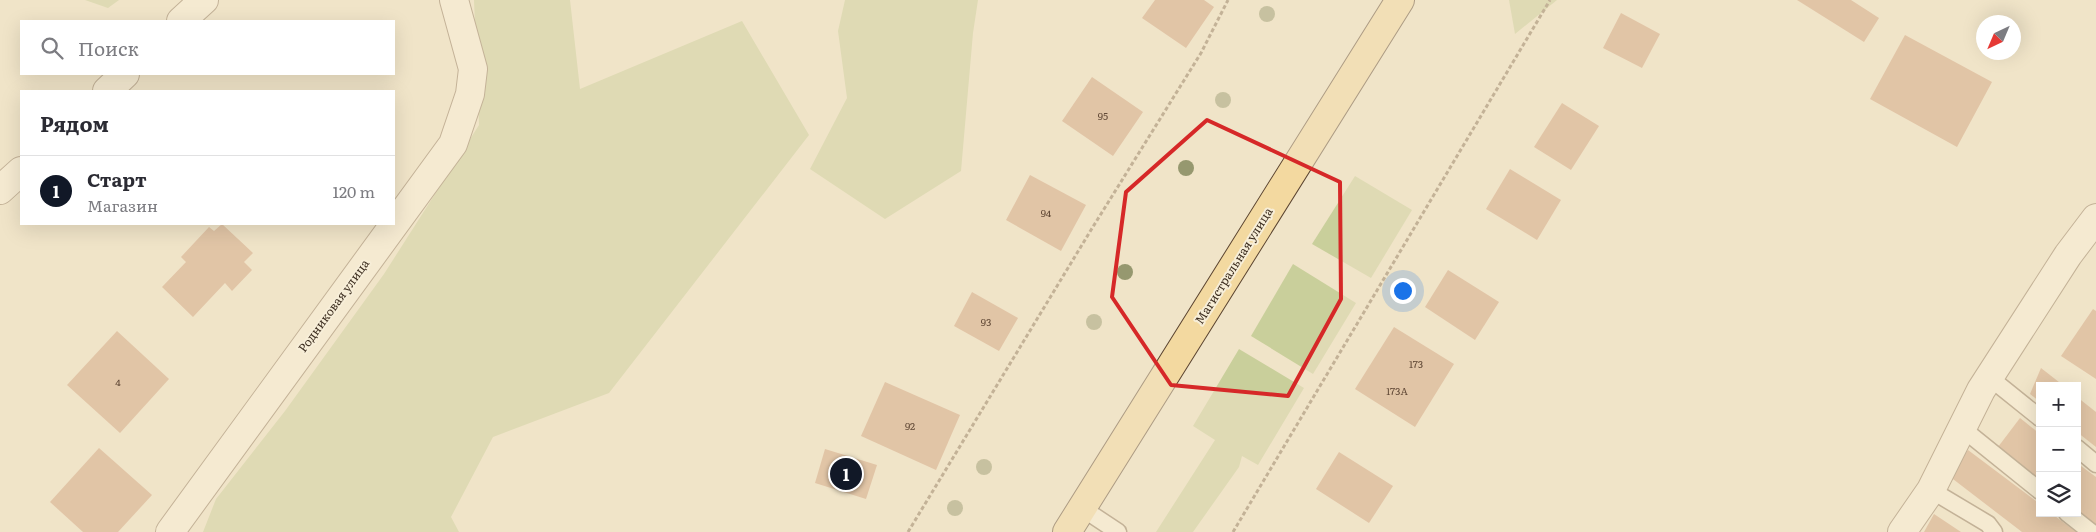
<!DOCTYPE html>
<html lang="ru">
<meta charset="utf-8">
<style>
:root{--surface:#fff;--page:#f2f2f3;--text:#2b2b33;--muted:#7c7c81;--line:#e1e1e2;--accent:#111827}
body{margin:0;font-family:Literata,serif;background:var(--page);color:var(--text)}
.controls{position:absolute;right:15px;bottom:15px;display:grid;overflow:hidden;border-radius:0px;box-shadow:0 5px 20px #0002}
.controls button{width:45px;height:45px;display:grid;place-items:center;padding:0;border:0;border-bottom:1px solid var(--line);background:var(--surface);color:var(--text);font:25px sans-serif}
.compass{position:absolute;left:1976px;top:15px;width:45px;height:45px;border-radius:50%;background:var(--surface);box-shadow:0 5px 20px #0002;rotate:224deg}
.you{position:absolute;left:1402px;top:290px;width:18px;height:18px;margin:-12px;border:4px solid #fff;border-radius:50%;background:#1a73e8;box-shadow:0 0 0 8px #1a73e833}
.badge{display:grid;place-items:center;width:32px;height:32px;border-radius:50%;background:var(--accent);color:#fff;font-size:16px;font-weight:700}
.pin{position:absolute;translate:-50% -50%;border:2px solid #fff;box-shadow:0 1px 5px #0006}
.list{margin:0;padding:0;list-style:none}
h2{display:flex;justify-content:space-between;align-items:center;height:65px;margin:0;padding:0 20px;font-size:21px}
h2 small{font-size:16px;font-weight:400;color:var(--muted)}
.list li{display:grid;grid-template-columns:32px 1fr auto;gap:15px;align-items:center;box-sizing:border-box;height:70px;padding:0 20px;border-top:1px solid var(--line)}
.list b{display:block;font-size:19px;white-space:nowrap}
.list p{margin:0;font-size:16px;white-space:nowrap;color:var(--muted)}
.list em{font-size:16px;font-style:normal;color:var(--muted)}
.icon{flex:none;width:28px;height:28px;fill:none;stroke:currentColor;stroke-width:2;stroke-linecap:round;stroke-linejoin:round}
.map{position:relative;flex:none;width:2096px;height:532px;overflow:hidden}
.search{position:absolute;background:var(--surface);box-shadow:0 5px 20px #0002;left:20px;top:20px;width:375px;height:55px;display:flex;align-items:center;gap:12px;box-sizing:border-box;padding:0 18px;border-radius:0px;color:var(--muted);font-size:19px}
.panel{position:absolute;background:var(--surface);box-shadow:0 5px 20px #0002;left:20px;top:90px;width:375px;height:135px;border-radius:0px}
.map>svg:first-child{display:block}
.green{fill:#c9cf9b}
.building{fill:#cf9f7d}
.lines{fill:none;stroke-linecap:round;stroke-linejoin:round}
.lane-casing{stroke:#8d765c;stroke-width:19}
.street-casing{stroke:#8d765c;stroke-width:30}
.primary-casing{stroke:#5b4430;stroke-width:30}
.path{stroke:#8d765c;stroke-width:3;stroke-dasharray:4 2.5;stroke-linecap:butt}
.lane{stroke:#faf1dc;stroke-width:16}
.street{stroke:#faf1dc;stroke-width:28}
.primary{stroke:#f3d9a0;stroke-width:28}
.tree{fill:#96986f}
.marked{fill:none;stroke:#d62828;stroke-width:4;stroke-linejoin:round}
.labels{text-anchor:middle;stroke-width:4;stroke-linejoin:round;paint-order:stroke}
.number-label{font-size:10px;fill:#624a37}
.street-label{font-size:12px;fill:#3d2e20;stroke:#f7eed8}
</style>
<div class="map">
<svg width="2096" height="532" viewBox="0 0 2096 532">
<rect width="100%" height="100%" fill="#f0e4c8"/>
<!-- green -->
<g class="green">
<polygon points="85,0 119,0 108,8"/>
<polygon points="474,0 570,0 580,89 742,21 809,135 609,393 493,437 451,517 459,532 203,532 216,499 285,411 384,274 479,125"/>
<polygon points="845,0 978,0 973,33 961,171 885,219 810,169 847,98 838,31"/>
<polygon points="1509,0 1557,0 1515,34"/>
<polygon points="1355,176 1412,210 1371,278 1312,244"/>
<polygon points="1293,264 1356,303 1313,374 1251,336"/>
<polygon points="1239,349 1304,388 1258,465 1242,456 1239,467 1193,532 1156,532 1215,440 1193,426"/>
</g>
<!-- building -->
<g class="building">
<polygon points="1155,0 1204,0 1214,7 1186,48 1142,18"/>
<polygon points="1797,0 1851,0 1879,18 1864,42"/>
<polygon points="1621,13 1660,34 1642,68 1603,48"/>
<polygon points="1905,35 1992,82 1957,147 1870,99"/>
<polygon points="1092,77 1143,112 1113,156 1062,121"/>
<polygon points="1562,103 1599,126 1571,170 1534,147"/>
<polygon points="1510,169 1561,200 1537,240 1486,209"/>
<polygon points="1030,175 1086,205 1061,251 1006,220"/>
<polygon points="222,224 253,253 244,262 252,270 232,291 225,283 193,317 162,287 186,262 181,257 209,227 214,231"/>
<polygon points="1448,270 1499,302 1475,340 1425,307"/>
<polygon points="972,292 1018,318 999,351 954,326"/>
<polygon points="2093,309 2096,311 2096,379 2061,356"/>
<polygon points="1394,327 1454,364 1415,427 1355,389"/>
<polygon points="117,331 169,379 120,433 67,385"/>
<polygon points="2041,368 2064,386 2040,386 2040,402 2030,394"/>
<polygon points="885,382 960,415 936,470 861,436"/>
<polygon points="2077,397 2096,412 2096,447 2077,432"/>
<polygon points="2020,418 2040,434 2040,480 1998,447"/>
<polygon points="99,448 152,495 118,532 83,532 50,502"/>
<polygon points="825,449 877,465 866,499 815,483"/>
<polygon points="1968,450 2040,504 2040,513 2051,513 2076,532 2022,532 1949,476"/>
<polygon points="1339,452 1393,486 1369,523 1316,489"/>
<polygon points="2077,463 2096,477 2096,525 2077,510"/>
<polygon points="1934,514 1961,532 1924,532"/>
</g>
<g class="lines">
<!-- lane casing -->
<g class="lane-casing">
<g id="lane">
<polyline points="1989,377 2040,418"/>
<polyline points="1963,429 2040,491"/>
<polyline points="2077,448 2096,464"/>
<polyline points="1931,490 1988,524 1994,532"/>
<polyline points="1082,508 1118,532"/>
<polyline points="2067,513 2091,532"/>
</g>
</g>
<!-- street casing -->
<g class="street-casing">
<g id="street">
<polyline points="181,21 204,0"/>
<polyline points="107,91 125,74"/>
<polyline points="0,190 21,171"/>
<polyline points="170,532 453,144 470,94 473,69 454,0"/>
<polyline points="1902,532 1931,490 1981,390 2068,255 2096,218"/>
</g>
</g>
<!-- primary casing -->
<g class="primary-casing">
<polyline id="primary" points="1067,532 1400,0"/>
</g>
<!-- path -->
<g class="path">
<polyline points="908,532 1091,230 1201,53 1228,0"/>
<polyline points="1233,532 1550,0"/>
</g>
<!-- lane -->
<use href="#lane" class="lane"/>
<!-- street -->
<use href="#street" class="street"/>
<!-- primary -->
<use href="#primary" class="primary"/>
</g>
<!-- trees -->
<g class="tree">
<circle cx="1267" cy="14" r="8"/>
<circle cx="1223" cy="100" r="8"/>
<circle cx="1186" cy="168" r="8"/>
<circle cx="1125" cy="272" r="8"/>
<circle cx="1094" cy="322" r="8"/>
<circle cx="984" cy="467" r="8"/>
<circle cx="955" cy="508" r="8"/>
</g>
<!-- marked area -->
<path d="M0 0H2096V532H0ZM1207 120 1340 182 1341 299 1288 396 1171 385 1112 297 1126 192Z" fill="#f0e4c8" fill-opacity=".55" fill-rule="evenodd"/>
<path class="marked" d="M1207 120 1340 182 1341 299 1288 396 1171 385 1112 297 1126 192Z"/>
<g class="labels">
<!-- number labels -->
<g class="number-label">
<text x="1103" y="120">95</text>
<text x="1046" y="217">94</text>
<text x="986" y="326">93</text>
<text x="1416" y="368">173</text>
<text x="118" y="386">4</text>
<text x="1397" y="395">173А</text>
<text x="910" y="430">92</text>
</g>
<!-- street labels -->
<g class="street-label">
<text transform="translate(1234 266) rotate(-58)" y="4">Магистральная улица</text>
<text transform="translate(334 306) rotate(-54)" y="4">Родниковая улица</text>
</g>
</g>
</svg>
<div class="controls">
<button>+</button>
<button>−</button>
<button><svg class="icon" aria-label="layers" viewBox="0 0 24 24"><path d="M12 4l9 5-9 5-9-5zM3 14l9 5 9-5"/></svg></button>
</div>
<svg class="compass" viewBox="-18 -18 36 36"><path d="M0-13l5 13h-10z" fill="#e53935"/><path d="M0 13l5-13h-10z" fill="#7c7c81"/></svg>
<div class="you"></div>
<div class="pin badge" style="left:846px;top:474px">1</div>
<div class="search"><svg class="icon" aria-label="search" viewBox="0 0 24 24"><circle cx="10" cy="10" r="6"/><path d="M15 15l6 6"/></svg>Поиск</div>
<section class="panel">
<h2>Рядом<small></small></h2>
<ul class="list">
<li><span class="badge">1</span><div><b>Старт</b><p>Магазин</p></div><em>120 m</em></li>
</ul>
</section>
</div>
